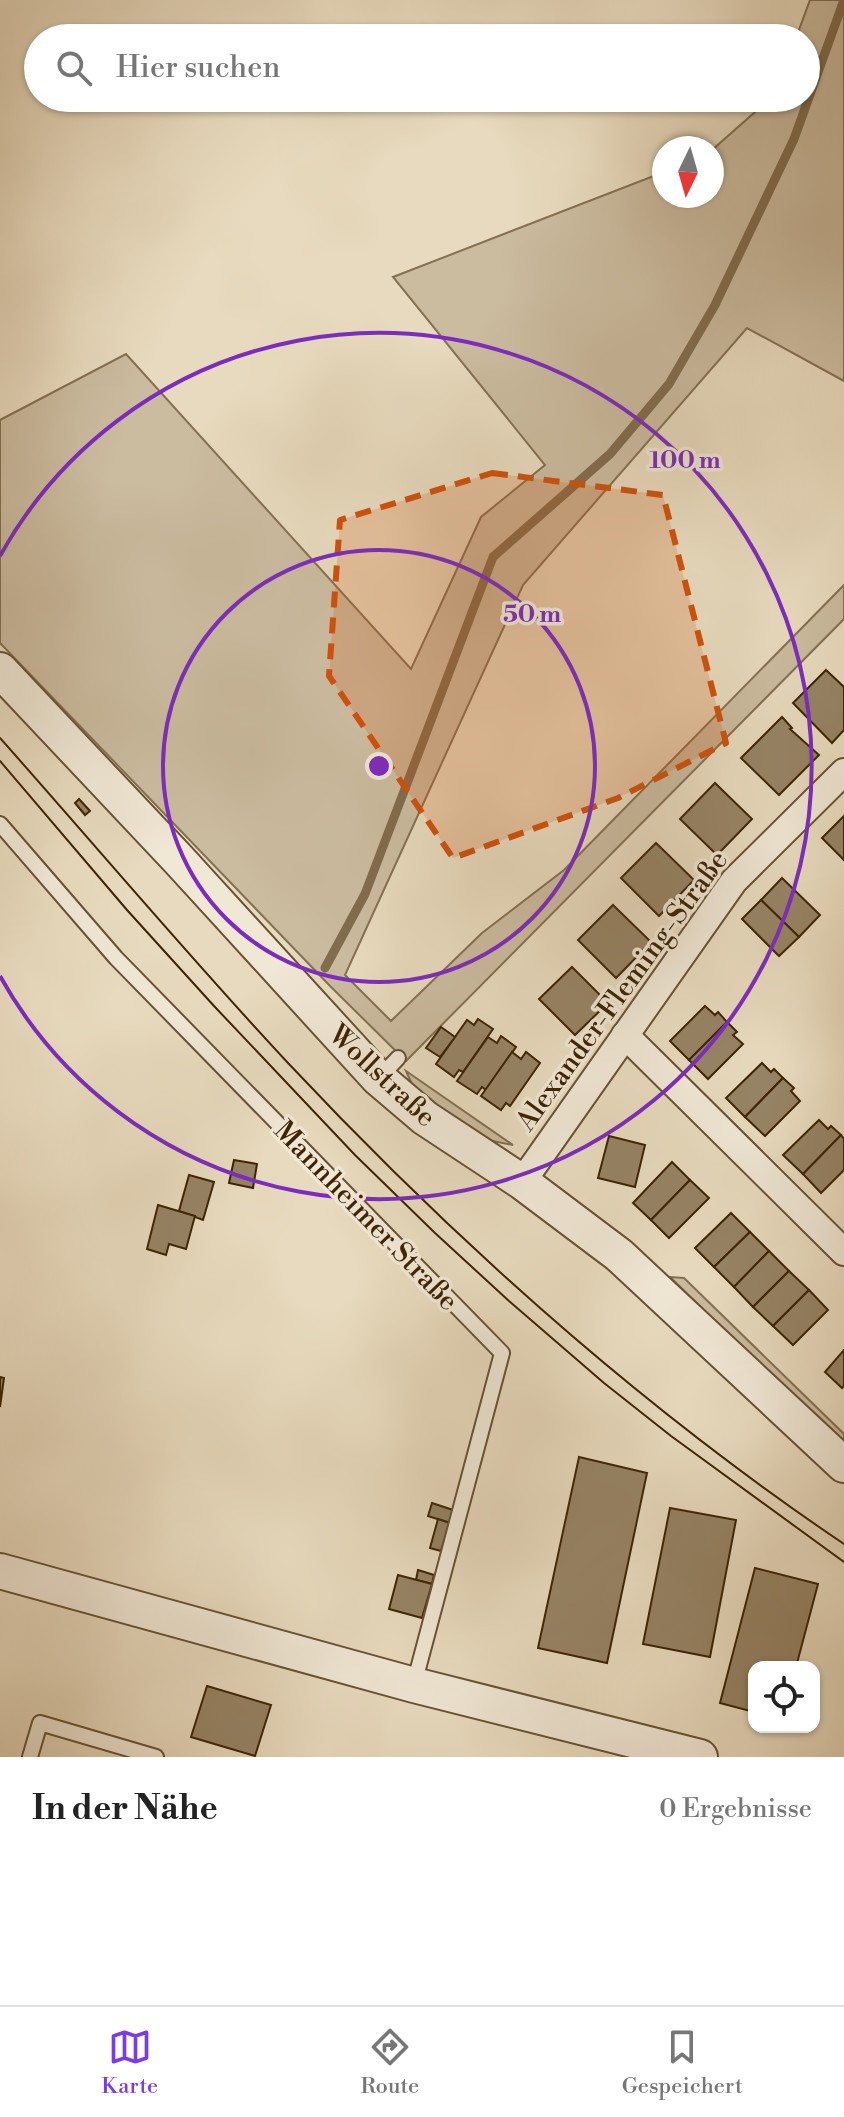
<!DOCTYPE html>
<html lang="de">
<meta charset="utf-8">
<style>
:root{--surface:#fff;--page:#f2f2f2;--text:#222;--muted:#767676;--line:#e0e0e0;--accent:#7c3aed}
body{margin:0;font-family:"Libre Bodoni",serif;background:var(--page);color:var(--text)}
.controls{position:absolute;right:24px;bottom:24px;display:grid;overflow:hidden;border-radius:16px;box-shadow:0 2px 6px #0004}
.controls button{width:72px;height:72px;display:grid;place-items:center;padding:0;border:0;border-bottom:2px solid var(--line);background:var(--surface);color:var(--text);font:40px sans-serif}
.compass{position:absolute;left:652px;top:136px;width:72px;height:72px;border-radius:50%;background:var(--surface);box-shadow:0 2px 6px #0004;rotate:185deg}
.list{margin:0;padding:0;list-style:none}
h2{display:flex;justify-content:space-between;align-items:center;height:104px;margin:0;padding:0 32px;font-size:34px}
h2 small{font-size:26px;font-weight:400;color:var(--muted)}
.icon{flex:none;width:44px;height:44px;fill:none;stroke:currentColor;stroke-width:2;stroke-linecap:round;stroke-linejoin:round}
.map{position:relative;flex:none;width:844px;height:1757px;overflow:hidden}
.search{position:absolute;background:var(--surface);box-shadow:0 2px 6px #0004;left:24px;right:24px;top:24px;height:88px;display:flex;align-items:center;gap:20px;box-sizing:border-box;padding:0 28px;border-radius:44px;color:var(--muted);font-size:30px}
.sheet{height:248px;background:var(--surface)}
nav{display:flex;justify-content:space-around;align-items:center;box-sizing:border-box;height:112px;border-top:2px solid var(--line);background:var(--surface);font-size:22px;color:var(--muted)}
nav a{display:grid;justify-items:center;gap:4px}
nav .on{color:var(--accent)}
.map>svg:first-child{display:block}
.green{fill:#cbbb9f;stroke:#847052;stroke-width:2}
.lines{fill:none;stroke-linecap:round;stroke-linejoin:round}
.stream{stroke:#816c4e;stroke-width:9}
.building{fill:#968365;stroke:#3d2405;stroke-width:2}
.service-casing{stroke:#685233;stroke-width:18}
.minor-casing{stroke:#685233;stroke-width:30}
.tertiary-casing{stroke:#685233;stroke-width:38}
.service{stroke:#f0e7d5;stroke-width:14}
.minor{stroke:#f0e7d5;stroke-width:26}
.tertiary{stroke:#f0e7d5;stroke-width:34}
.tram{stroke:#3d2405;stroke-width:2}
.marked{fill:#ce510b;fill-opacity:0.2;stroke:#ce510b;stroke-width:6;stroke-dasharray:16 10;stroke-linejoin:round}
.ring{fill:none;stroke:#7b2cbf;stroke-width:4}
.labels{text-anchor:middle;stroke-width:7;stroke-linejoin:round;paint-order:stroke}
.street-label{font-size:28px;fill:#3d2405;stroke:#f0e7d5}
.centre{fill:#7b2cbf;stroke:#f0e7d5;stroke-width:4}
.ring-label{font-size:24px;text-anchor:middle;font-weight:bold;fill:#7b2cbf;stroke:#f0e7d5;stroke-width:7;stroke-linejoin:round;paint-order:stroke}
</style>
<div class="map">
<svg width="844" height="1757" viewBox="0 0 844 1757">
<rect width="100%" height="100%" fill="#e8dabe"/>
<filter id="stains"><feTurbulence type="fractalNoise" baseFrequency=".0025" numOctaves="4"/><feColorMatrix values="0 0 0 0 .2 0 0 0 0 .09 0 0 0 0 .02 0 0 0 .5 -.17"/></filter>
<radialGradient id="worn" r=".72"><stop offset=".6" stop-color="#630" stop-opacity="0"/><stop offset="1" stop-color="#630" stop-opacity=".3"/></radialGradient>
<!-- green -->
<g class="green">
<polygon points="810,0 844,0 844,381 747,328 523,585 345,975 391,1021 482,933 564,870 844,585 844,619 406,1061 331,987 0,643 0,420 126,354 411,669 481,517 545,465 393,277 664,172 664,196 712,196 712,150 755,112 763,98 806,98 806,38 796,38"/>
<polygon points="406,1071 513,1145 483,1139 415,1091"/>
<polygon points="670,1277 684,1278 844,1434 844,1447"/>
</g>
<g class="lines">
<!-- stream -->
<polyline class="stream" points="325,968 365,894 493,557 610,454 669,384 715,305 794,139 844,0"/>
</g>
<!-- building -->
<g class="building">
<polygon points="826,670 844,687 844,730 832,743 793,703"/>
<polygon points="782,717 792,728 790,729 819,755 779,795 741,758"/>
<polygon points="715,783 752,819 717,855 680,819"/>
<polygon points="79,799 90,811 85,815 75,803"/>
<polygon points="844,816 844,860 822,838"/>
<polygon points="656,843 694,880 659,916 621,878"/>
<polygon points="782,878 820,915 799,937 761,900"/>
<polygon points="761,900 799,937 779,956 742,919"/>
<polygon points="613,905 651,942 616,978 578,940"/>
<polygon points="572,967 608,1003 575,1035 539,999"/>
<polygon points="705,1006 715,1015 718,1012 727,1022 689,1060 670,1041"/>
<polygon points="478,1019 493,1029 463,1072 459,1070 454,1077 436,1064 467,1020 474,1025"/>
<polygon points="727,1022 737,1032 733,1035 743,1044 708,1079 689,1060"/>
<polygon points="441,1027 455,1037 440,1057 426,1048"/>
<polygon points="501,1036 516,1047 486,1090 482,1087 477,1094 457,1081 488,1037 497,1043"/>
<polygon points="512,1052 521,1059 526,1052 540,1063 510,1106 506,1103 501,1110 481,1096"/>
<polygon points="762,1063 771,1072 774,1069 783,1078 745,1117 726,1098"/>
<polygon points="783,1078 794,1088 791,1091 800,1101 765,1136 745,1117"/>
<polygon points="819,1120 828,1129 831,1126 841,1135 803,1174 783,1155"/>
<polygon points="841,1135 844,1139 844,1170 821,1193 803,1174"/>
<polygon points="609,1136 645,1145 635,1187 598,1178"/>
<polygon points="234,1160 257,1164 253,1188 229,1183"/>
<polygon points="672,1162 690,1180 651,1220 633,1203"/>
<polygon points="189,1175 214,1182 203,1220 179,1211"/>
<polygon points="690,1180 709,1198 669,1238 651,1220"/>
<polygon points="158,1205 195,1216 186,1249 169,1244 166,1255 147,1249"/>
<polygon points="731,1213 750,1232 714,1267 695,1248"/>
<polygon points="750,1232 769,1251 734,1287 714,1267"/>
<polygon points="769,1251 789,1271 753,1307 734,1287"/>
<polygon points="789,1271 809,1290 773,1326 753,1307"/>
<polygon points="809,1290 828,1310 793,1345 773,1326"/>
<polygon points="844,1350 844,1386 842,1388 825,1372"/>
<polygon points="0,1377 4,1378 0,1407"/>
<polygon points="579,1457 647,1473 607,1663 538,1648"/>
<polygon points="432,1503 453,1510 450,1523 428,1516"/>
<polygon points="670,1508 736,1520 710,1657 643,1644"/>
<polygon points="438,1519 450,1523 441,1551 430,1548"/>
<polygon points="755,1568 818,1584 796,1667 754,1667 754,1712 720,1703"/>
<polygon points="418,1570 434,1575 432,1584 416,1580"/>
<polygon points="398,1575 432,1584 422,1618 389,1609"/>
<polygon points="207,1686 271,1705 255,1756 191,1737"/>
</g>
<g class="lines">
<!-- service casing -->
<g class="service-casing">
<g id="service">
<polyline points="0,824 116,958 502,1353 414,1684"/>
<polyline points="379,1078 398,1058"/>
<polyline points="30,1757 40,1723 156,1757"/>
</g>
</g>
<!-- minor casing -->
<g class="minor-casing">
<g id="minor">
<polyline points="625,1035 844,1252"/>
<polyline points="522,1182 734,881 844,772"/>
</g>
</g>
<!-- tertiary casing -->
<g class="tertiary-casing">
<g id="tertiary">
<polyline points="0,670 179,860 378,1078 425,1118 522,1182 619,1255 844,1465"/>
<polyline points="0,1571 414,1685 700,1757"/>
</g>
</g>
<!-- service -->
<use href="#service" class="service"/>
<!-- minor -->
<use href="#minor" class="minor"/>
<!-- tertiary -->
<use href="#tertiary" class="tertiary"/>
<!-- tram -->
<g class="tram">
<path d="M0 738C96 846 189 957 288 1063 456 1242 641 1407 844 1544"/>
<polyline points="0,761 127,910 214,1006 355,1155 435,1233 509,1301 604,1383 671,1436 844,1562"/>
</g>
</g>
<!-- marked area -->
<path class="marked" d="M492 473 663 495 726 743 618 798 453 858 329 676 340 520Z"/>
<!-- distance rings -->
<g class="ring">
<circle cx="379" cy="766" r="216"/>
<path d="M0 556A433 433 0 1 1 0 976"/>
</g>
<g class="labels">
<!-- street labels -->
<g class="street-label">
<text transform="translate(621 990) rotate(-54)" y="10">Alexander-Fleming-Straße</text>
<text transform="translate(383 1075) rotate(43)" y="10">Wollstraße</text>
<text transform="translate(367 1215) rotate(46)" y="10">Mannheimer Straße</text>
</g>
</g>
<circle cx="379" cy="766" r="12" class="centre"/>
<g class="ring-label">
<text x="685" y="468">100 m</text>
<text x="532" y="622">50 m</text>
</g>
<rect width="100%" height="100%" filter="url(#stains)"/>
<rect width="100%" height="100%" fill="url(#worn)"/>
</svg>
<div class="controls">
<button><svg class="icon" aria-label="locate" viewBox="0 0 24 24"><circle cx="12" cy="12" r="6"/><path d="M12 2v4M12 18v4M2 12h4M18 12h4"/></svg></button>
</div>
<svg class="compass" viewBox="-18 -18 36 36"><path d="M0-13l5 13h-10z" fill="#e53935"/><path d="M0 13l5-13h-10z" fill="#767676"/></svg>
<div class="search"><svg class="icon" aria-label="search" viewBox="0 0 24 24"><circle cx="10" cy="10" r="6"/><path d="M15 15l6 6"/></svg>Hier suchen</div>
</div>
<section class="sheet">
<h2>In der Nähe<small>0 Ergebnisse</small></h2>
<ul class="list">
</ul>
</section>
<nav>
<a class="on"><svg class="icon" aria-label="map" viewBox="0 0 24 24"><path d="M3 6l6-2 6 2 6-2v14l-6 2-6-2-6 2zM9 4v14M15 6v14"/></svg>Karte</a>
<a><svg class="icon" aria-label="directions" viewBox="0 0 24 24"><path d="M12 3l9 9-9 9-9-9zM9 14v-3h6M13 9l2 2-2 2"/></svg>Route</a>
<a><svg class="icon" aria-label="saved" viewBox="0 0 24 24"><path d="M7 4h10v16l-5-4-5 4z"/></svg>Gespeichert</a>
</nav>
